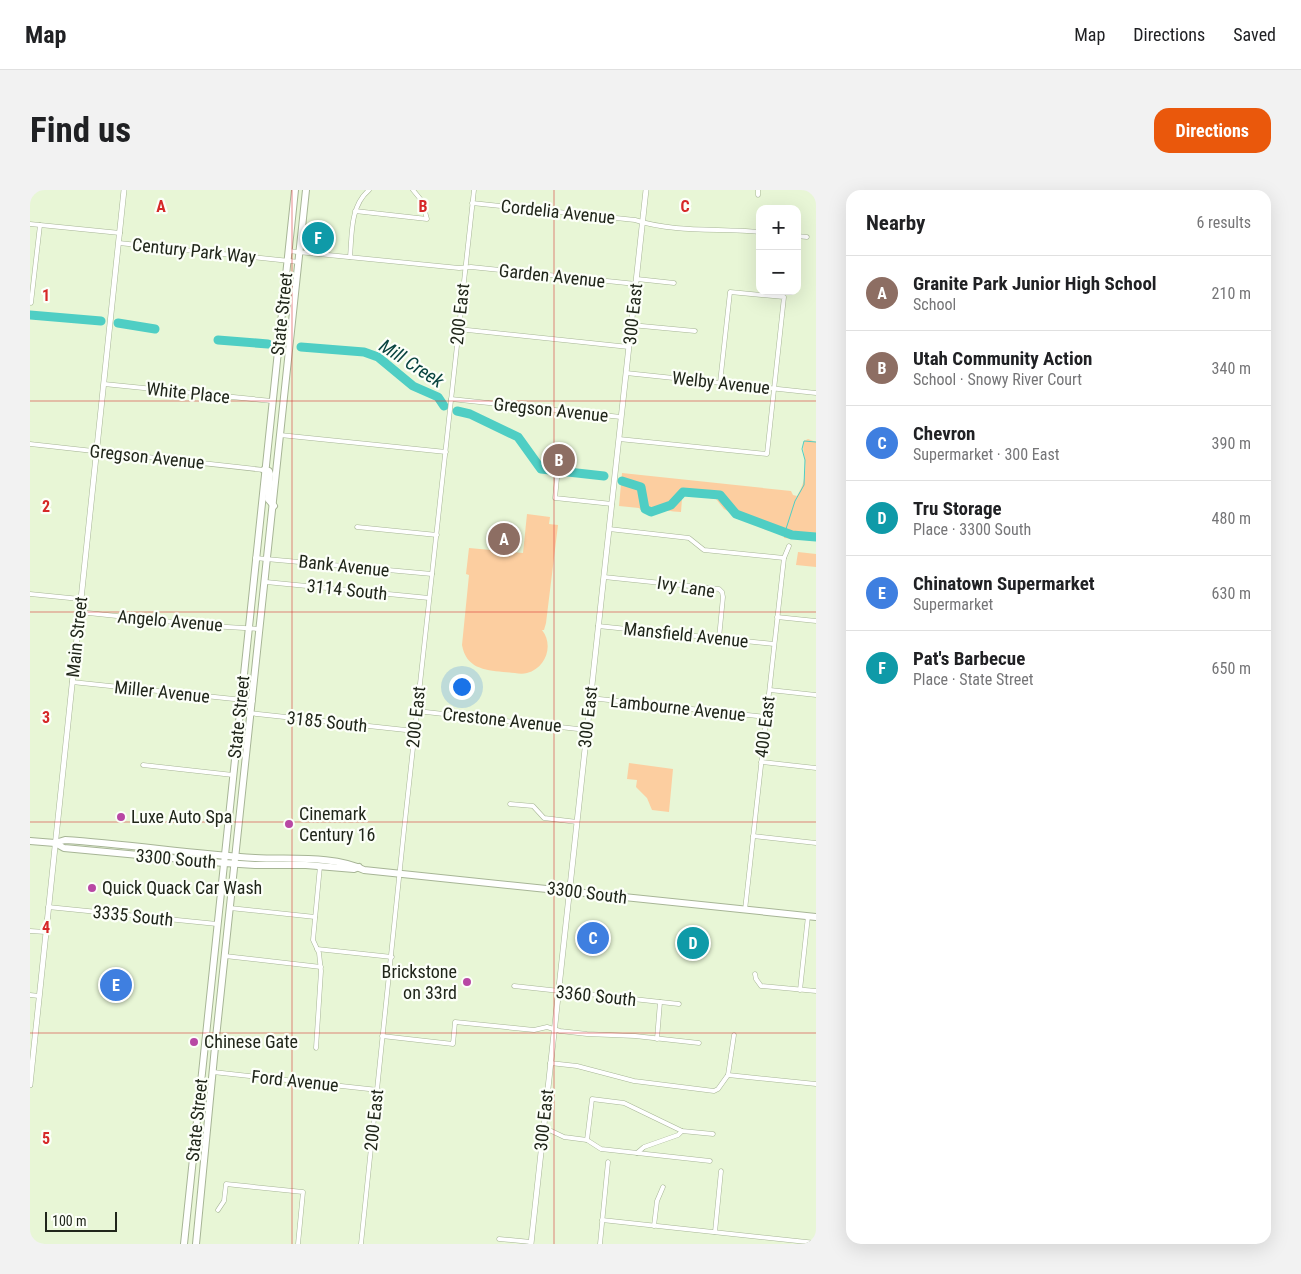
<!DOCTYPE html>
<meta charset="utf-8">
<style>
:root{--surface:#fff;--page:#f2f2f2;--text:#202124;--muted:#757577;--line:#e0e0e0;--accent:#ea580c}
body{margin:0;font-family:"Roboto Condensed",sans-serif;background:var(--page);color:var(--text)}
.controls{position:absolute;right:15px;top:15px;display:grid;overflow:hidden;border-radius:10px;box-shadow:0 5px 20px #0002}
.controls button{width:45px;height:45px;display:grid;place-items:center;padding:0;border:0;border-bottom:1px solid var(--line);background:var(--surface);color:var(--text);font:25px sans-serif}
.scale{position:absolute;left:15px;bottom:12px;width:72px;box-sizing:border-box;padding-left:5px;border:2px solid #20261a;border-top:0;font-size:14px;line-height:18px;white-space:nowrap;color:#20261a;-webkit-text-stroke:4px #fcfff8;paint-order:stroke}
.you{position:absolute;left:431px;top:496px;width:18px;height:18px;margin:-12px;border:4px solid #fff;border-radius:50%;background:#1a73e8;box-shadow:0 0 0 8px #1a73e833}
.badge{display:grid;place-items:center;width:32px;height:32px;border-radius:50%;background:var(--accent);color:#fff;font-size:16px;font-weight:700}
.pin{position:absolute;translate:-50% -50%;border:2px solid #fff;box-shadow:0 1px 5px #0006}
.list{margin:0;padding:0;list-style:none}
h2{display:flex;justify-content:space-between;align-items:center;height:65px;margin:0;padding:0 20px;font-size:21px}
h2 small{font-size:16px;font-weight:400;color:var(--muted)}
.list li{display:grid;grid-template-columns:32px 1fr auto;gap:15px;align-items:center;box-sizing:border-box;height:75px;padding:0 20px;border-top:1px solid var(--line)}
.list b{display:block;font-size:19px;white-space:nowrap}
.list p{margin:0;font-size:16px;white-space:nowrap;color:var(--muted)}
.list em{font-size:16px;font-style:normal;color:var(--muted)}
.map{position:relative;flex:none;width:786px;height:1054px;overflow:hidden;border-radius:15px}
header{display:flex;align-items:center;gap:30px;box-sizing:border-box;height:70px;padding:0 25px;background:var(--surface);border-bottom:1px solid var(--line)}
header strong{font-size:24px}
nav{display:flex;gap:28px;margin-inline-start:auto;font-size:18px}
.intro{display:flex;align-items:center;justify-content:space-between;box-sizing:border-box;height:120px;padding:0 30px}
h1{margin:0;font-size:35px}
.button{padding:12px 22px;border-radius:15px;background:var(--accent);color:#fff;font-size:18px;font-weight:700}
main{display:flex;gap:30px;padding:0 30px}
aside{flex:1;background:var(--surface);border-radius:15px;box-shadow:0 5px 20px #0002}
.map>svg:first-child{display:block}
.green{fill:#fccea0}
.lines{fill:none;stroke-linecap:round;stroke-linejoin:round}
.stream{stroke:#4fcec4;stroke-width:1}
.river{stroke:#4fcec4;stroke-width:9}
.minor-casing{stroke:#a7b596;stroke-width:5}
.tertiary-casing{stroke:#a7b596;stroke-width:6}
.primary-casing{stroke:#a7b596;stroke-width:8}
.minor{stroke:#fff;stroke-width:4}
.tertiary{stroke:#fff;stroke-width:5}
.primary{stroke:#fff;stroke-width:6}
.grid{fill:none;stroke:#d62828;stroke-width:1;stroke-opacity:0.55}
.poi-dot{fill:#b848a4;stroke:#fcfff8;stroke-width:2}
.labels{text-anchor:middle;stroke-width:4.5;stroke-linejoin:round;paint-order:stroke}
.street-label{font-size:18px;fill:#20261a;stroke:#fcfff8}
.poi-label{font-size:18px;fill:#20261a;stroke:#fcfff8;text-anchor:start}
.water-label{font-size:19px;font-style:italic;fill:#094440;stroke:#fcfff8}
.grid-label{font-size:16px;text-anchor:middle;font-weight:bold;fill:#d62828;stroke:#fcfff8;stroke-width:4.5;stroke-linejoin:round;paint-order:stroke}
</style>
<header>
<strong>Map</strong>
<nav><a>Map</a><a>Directions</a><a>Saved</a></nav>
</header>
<div class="intro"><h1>Find us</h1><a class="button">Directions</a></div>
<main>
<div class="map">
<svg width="786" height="1054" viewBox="0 0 786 1054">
<rect width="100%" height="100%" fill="#e8f6d6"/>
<!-- green -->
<g class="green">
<path d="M778 249 786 252V351L754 348V343L736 340 714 330 708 329V326L694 319 686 309 656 305 652 309 651 322C645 322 639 320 633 321 623 322 617 327 609 318L589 316 592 283 761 301 763 305 767 306C774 295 776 284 775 271 774 263 772 259 774 251Z"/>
<path d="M497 324 520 327 519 334 528 335 516 433 514 440H512C524 455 516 478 497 483 490 485 481 482 473 482 454 480 436 478 432 455L439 385 436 384 439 358 493 363Z"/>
<polygon points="768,362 786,364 786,377 766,375"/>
<polygon points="599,573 643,579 639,622 622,620 617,608 606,597 607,590 597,589"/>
</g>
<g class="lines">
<!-- stream -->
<polyline class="stream" points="755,342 765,311 774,295 775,270 772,259 774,251 786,252"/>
<!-- river -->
<g class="river">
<polyline points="0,125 71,131"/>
<polyline points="88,133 125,139"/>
<polyline points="188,150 238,154"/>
<polyline points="271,157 334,162 348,167 383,196 408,207 414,216"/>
<polyline points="427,221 440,224 488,247 511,279 574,286"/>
<polyline points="592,291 611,297 615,319 621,322 641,315 653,302 690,305 706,324 762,345 786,347"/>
</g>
<!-- minor casing -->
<g class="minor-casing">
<g id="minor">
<polyline points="728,5 728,0"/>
<path d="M442 13 605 30C645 43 688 38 730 42"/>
<polyline points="325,21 397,29 392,11 383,0"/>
<polyline points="0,34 90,43"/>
<polyline points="767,46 777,47"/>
<polyline points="89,53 269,72"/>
<polyline points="258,61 429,78 441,77 606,94"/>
<path d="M320 67C322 44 320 16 339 0"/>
<polyline points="607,89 644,93"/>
<polyline points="1,113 10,35"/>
<polyline points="601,135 665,141"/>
<polyline points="428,139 599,157"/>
<polyline points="596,183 786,203"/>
<polyline points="74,194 242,211"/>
<polyline points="421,209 591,227"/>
<polyline points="250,245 416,262"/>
<polyline points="589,249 737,264 754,107 700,102 690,193"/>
<polyline points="0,254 234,280"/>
<polyline points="527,288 525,308 582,314"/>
<polyline points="327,337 407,345"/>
<polyline points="579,339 659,348 674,360 754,368"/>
<polyline points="225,368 402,384"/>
<polyline points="574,387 689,399 692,402 693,407 689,448"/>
<polyline points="236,392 399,408"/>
<polyline points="0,404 50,409"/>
<polyline points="49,422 181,436 230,439"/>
<polyline points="747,427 786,431"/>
<polyline points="568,436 744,454"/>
<polyline points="42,492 223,511"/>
<polyline points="740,500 786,505"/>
<polyline points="560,508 736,527"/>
<polyline points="387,521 557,540"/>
<polyline points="209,522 385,541"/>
<polyline points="731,572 786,578"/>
<polyline points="113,575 203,585"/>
<polyline points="480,614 503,616 514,628 547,632"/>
<polyline points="723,646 786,653"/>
<polyline points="18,717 187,734"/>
<polyline points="200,718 285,727"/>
<polyline points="715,720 754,368 759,356"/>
<polyline points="0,741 16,742"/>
<polyline points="287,759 362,767"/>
<polyline points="195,766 291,777"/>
<polyline points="725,784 726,789 731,796 786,801"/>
<polyline points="484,796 649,814"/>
<polyline points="770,800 778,726"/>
<polyline points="0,805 9,806"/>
<polyline points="352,846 423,854 425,832 504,840 517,837 530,841 557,844 605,846 669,853"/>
<polyline points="627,849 630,812"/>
<polyline points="286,858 291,781 289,763 283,750 290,676"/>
<polyline points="520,873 547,876 604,891 684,901 688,899 698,885"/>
<polyline points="183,882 348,900"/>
<polyline points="698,885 786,894"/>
<polyline points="698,885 704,845"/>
<polyline points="513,937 534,947 557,950 571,959 680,971"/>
<polyline points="557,950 562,909 594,913 652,941 683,944"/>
<polyline points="607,963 614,957 648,945 652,941"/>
<polyline points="188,1020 194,1011 196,994 273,1002 268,1054"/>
<polyline points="572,1030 786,1053"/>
<polyline points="624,1036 627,1011 633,997"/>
<polyline points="685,1042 691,981"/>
<polyline points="469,1049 501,1052"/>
<polyline points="331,1054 374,640 444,0"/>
<polyline points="570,1054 578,972"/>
</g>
</g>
<!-- tertiary casing -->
<g class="tertiary-casing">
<g id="tertiary">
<polyline points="0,895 94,0"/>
<polyline points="501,1054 616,0"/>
</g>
</g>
<!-- primary casing -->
<g class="primary-casing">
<g id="primary">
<polyline points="234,280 239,281 240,284 238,309 244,316"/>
<path d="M0 651 25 653 35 650C98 654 161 664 225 668 259 670 304 665 334 680L786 727"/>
<polyline points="25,653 34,658 194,673 225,675 276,675 324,679 329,677"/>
<polyline points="154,1054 265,0"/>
<polyline points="166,1054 185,857 276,0"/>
</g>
</g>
<!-- minor -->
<use href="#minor" class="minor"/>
<!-- tertiary -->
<use href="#tertiary" class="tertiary"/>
<!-- primary -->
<use href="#primary" class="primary"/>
</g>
<!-- grid -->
<path class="grid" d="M262 0V1054M524 0V1054M0 211H786M0 422H786M0 632H786M0 843H786"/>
<!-- markers -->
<g class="poi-dot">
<circle cx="91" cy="627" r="5"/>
<circle cx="259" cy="634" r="5"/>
<circle cx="62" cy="698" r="5"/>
<circle cx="437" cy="792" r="5"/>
<circle cx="164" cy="852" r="5"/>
</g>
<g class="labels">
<!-- street labels -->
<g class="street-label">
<text transform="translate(528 22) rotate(6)" y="6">Cordelia Avenue</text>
<text transform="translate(164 61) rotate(6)" y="6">Century Park Way</text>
<text transform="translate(522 86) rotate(6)" y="6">Garden Avenue</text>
<text transform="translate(252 124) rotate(-84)" y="6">State Street</text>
<text transform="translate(430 124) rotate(-84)" y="6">200 East</text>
<text transform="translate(603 124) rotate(-84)" y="6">300 East</text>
<text transform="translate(691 193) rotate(6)" y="6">Welby Avenue</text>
<text transform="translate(158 203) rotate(6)" y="6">White Place</text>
<text transform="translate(521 220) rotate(6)" y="6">Gregson Avenue</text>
<text transform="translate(117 267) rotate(6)" y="6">Gregson Avenue</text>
<text transform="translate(314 376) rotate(6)" y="6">Bank Avenue</text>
<text transform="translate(656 397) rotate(9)" y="6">Ivy Lane</text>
<text transform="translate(317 400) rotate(6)" y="6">3114 South</text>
<text transform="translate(140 431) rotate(5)" y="6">Angelo Avenue</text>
<text transform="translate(656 445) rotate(6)" y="6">Mansfield Avenue</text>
<text transform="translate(47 447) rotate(-84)" y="6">Main Street</text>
<text transform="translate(132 502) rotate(6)" y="6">Miller Avenue</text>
<text transform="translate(648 518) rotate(6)" y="6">Lambourne Avenue</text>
<text transform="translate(209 527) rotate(-84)" y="6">State Street</text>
<text transform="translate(386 527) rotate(-84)" y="6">200 East</text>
<text transform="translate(558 527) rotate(-84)" y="6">300 East</text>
<text transform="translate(472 530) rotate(6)" y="6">Crestone Avenue</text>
<text transform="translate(297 532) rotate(6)" y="6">3185 South</text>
<text transform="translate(735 537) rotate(-83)" y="6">400 East</text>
<text transform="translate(146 669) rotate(5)" y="6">3300 South</text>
<text transform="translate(557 703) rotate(7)" y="6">3300 South</text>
<text transform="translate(103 726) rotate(6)" y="6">3335 South</text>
<text transform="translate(566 806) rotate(6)" y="6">3360 South</text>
<text transform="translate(265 891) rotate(6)" y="6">Ford Avenue</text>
<text transform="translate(167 930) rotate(-84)" y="6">State Street</text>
<text transform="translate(344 930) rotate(-84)" y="6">200 East</text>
<text transform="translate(514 930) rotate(-84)" y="6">300 East</text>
</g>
<!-- poi labels -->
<g class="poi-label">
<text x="269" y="630">Cinemark<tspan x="269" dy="21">Century 16</tspan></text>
<text x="101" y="633">Luxe Auto Spa</text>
<text x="72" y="704">Quick Quack Car Wash</text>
<text x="427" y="788" text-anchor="end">Brickstone<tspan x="427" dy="21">on 33rd</tspan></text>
<text x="174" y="858">Chinese Gate</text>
</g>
<!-- water labels -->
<g class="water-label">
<text transform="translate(382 173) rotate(33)" y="7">Mill Creek</text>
</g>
</g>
<g class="grid-label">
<text x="131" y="22">A</text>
<text x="393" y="22">B</text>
<text x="655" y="22">C</text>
<text x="16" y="111">1</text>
<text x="16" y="322">2</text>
<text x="16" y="533">3</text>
<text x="16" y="743">4</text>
<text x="16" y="954">5</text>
</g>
</svg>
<div class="controls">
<button>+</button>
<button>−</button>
</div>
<div class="scale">100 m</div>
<div class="you"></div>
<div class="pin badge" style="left:474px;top:349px;background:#8d6e63">A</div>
<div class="pin badge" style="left:529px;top:270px;background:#8d6e63">B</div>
<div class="pin badge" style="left:563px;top:748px;background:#3f7fe0">C</div>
<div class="pin badge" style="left:663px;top:753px;background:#0f9aa8">D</div>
<div class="pin badge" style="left:86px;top:795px;background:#3f7fe0">E</div>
<div class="pin badge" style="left:288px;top:48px;background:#0f9aa8">F</div>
</div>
<aside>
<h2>Nearby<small>6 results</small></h2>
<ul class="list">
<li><span class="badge" style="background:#8d6e63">A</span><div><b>Granite Park Junior High School</b><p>School</p></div><em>210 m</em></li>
<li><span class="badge" style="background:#8d6e63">B</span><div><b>Utah Community Action</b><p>School · Snowy River Court</p></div><em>340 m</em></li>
<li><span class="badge" style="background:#3f7fe0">C</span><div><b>Chevron</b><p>Supermarket · 300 East</p></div><em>390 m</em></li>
<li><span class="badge" style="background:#0f9aa8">D</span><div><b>Tru Storage</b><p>Place · 3300 South</p></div><em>480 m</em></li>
<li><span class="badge" style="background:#3f7fe0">E</span><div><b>Chinatown Supermarket</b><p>Supermarket</p></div><em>630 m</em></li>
<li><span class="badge" style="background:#0f9aa8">F</span><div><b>Pat's Barbecue</b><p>Place · State Street</p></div><em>650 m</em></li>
</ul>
</aside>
</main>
